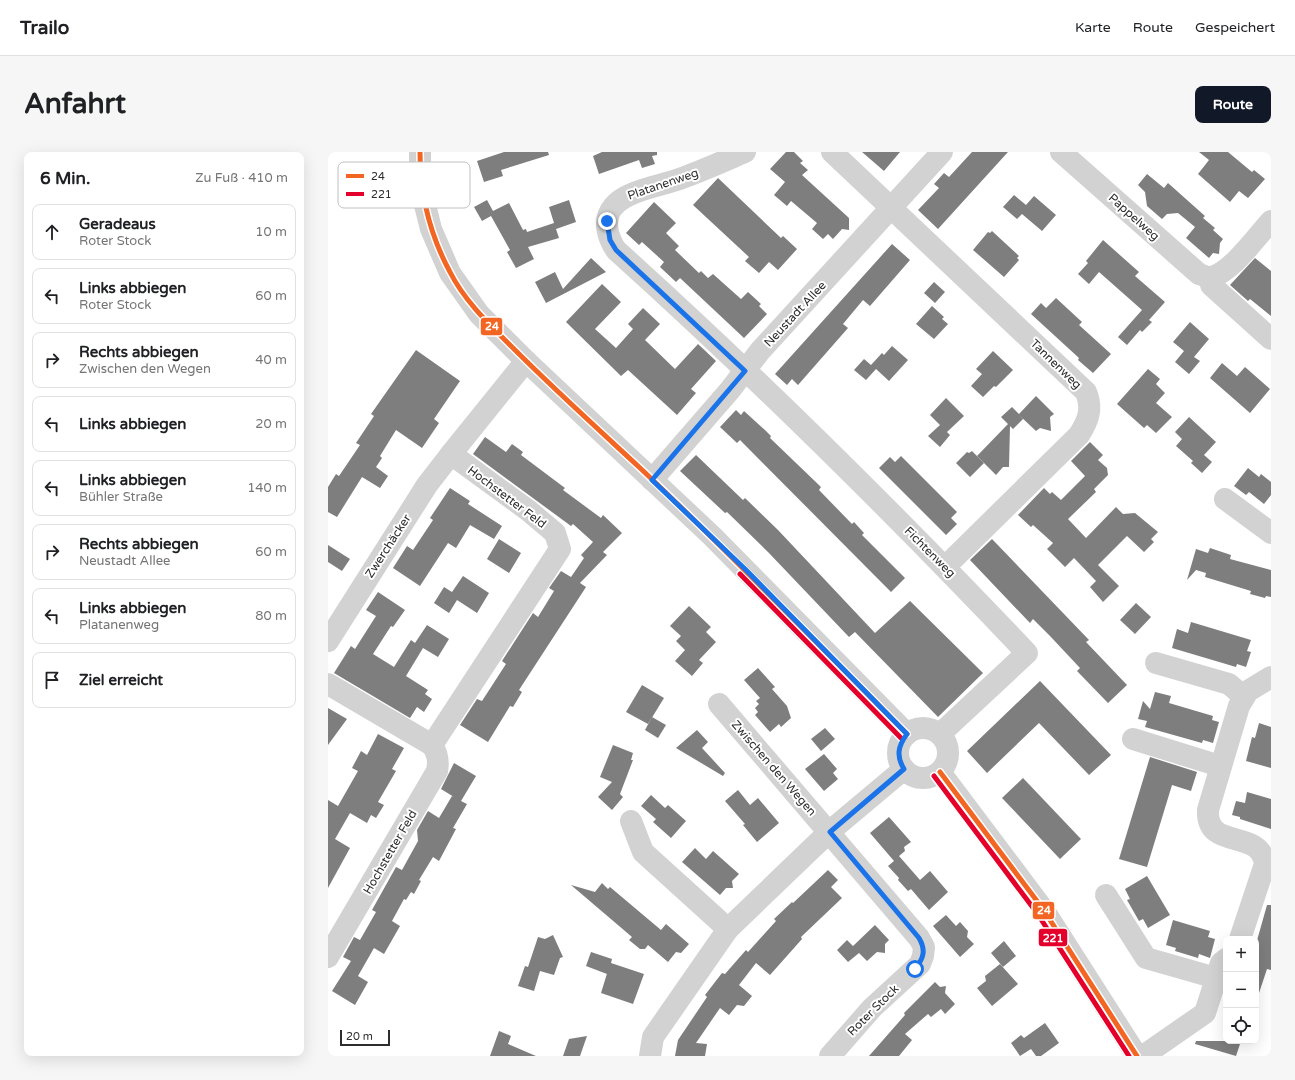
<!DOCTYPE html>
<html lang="de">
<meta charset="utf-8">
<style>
:root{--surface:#fff;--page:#f6f6f6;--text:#202124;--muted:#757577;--line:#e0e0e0;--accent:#111827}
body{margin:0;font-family:"Varela Round",sans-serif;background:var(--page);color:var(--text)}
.controls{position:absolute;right:12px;bottom:12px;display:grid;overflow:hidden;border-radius:8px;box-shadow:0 4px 16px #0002}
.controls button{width:36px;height:36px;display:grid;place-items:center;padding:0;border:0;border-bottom:1px solid var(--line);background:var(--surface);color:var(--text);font:20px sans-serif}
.scale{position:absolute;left:12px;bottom:10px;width:50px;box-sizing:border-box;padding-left:4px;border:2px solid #2d2d2d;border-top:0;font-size:11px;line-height:14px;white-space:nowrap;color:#2d2d2d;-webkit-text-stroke:3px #fff;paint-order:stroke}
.stop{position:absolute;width:12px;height:12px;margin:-9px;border:3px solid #1a73e8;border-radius:50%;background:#fff}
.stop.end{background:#1a73e8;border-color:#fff;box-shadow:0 1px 4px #0008}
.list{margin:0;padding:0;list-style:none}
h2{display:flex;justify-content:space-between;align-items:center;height:52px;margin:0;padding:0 16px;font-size:17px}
h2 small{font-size:13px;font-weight:400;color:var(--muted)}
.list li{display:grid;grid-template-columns:26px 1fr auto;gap:12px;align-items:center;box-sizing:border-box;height:56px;margin:0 8px 8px;padding:0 8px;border:1px solid var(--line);border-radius:8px}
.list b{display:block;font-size:15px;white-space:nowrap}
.list p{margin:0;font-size:13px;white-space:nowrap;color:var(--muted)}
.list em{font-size:13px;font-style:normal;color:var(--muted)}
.icon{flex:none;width:22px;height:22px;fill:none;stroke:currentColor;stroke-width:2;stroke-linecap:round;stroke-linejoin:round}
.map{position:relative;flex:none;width:943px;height:904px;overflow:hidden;border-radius:8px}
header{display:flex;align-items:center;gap:24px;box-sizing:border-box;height:56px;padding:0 20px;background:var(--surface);border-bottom:1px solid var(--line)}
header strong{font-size:19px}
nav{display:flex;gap:22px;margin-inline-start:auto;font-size:14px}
.intro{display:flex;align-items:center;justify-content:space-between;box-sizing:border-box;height:96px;padding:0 24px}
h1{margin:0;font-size:28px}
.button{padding:10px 18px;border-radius:8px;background:var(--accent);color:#fff;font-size:14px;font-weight:700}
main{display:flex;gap:24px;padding:0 24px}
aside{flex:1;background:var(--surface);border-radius:8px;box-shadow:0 4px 16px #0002}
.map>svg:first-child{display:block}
.building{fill:#7e7e7e}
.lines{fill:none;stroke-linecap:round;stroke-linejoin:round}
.minor{stroke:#d2d2d2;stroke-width:22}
.bus-1-casing{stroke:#fff;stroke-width:8}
.bus-2-casing{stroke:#fff;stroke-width:8}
.bus-1{stroke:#f26522;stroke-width:5}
.bus-2{stroke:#e4002b;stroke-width:5}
.route{stroke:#1a73e8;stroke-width:5}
.labels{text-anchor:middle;stroke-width:4;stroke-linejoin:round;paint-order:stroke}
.street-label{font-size:12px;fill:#2d2d2d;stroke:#fff}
.key{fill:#fff;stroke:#c0c0c0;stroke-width:1}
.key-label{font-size:11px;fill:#2d2d2d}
.line-badge{stroke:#fff;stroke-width:1.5}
.badge-label{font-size:11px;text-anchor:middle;font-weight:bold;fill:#fff}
</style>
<header>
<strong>Trailo</strong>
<nav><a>Karte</a><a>Route</a><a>Gespeichert</a></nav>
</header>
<div class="intro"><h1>Anfahrt</h1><a class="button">Route</a></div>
<main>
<aside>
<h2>6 Min.<small>Zu Fuß · 410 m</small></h2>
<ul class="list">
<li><svg class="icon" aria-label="ahead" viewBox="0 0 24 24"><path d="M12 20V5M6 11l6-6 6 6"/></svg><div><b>Geradeaus</b><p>Roter Stock</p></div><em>10 m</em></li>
<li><svg class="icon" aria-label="left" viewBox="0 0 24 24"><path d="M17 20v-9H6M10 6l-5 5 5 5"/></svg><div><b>Links abbiegen</b><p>Roter Stock</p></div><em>60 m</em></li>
<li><svg class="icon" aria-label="right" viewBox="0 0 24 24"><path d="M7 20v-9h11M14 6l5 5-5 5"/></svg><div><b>Rechts abbiegen</b><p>Zwischen den Wegen</p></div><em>40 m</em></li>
<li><svg class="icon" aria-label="left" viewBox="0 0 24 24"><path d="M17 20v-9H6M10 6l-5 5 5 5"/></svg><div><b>Links abbiegen</b></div><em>20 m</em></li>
<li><svg class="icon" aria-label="left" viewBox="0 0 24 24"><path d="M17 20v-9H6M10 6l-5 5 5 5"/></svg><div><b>Links abbiegen</b><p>Bühler Straße</p></div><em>140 m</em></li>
<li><svg class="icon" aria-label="right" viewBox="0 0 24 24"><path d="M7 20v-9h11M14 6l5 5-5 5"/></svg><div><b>Rechts abbiegen</b><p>Neustadt Allee</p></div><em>60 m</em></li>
<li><svg class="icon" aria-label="left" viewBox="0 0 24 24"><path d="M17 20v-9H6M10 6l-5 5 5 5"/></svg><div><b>Links abbiegen</b><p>Platanenweg</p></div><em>80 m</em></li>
<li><svg class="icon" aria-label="arrive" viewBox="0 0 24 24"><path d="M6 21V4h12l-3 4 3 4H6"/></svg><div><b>Ziel erreicht</b></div></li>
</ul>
</aside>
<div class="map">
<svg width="943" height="904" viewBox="0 0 943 904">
<rect width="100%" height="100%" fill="#fff"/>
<!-- building -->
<g class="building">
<polygon points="176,0 220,0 221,3 173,18 175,24 156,30 149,9"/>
<polygon points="274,0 329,0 329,3 324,4 327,12 314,16 311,8 271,22 265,4"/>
<polygon points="458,0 466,0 475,9 472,11 480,18 474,23 521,66 521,78 514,77 505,87 500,82 495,87 484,77 489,71 463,49 459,54 446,43 457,30 442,17"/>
<polygon points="534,0 572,0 556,19"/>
<polygon points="644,0 680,0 610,77 590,58 611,36 606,32 616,21 621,25"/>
<polygon points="871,0 900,0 924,20 926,18 937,27 920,46 911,39 902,50 870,22 881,8"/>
<polygon points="819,22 836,36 840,31 877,64 875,66 887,76 885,78 895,87 892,91 891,102 885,101 881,106 858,86 867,75 850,61 839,62 834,67 819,54 817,40 810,33"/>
<polygon points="390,26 453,86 455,84 469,97 450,118 441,110 431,121 417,109 421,105 365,53"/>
<polygon points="686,43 698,53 706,44 728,63 714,79 694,62 689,67 675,55"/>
<polygon points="159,48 165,59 181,51 195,78 198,77 199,80 226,71 221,55 241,48 248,70 228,77 231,86 200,95 206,107 188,116 179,100 182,98 163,64 154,69 146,55"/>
<polygon points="326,50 348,71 338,81 351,94 347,98 371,121 373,119 380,126 385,122 413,147 420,140 433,152 431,154 439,162 416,186 352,126 348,130 332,115 336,110 314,90 311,93 298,81"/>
<polygon points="664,79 691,104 689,106 691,108 676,125 645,98 660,80 662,81"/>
<polygon points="775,88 811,120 807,124 837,150 821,168 824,170 814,180 812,178 799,193 790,185 814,158 771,120 761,132 750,122 760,111 758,109"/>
<polygon points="564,92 582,108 542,154 535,148 515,172 520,176 470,233 464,227 459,233 447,222"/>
<polygon points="263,106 278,120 218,151 207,130 227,120 235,137"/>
<polygon points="927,106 943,119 943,164 922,147 920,149 902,133"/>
<polygon points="606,130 617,140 607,151 596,141"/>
<polygon points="274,132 293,150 267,177 288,196 305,177 300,172 315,156 332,172 317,188 347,217 370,192 388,209 363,237 368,241 349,263 300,218 293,224 238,170"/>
<polygon points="728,146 754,170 751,173 783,202 765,221 750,208 751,206 703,162 713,151 718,156"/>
<polygon points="604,154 616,165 614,167 620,172 606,187 588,172"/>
<polygon points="862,170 881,187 866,205 872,209 861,222 847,210 856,199 845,190"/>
<polygon points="564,194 580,208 561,229 548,217 538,228 526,218 536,207 543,213 554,201 556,203"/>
<polygon points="88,198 132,229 106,267 111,271 94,296 68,278 52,304 54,306 48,315 60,324 52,336 34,325 9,365 0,360 0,335 8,322 11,324 32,293 28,291 46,264 43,262"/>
<polygon points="665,199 685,218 668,235 666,234 655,245 643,234 654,222 648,217"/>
<polygon points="894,211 909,224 917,215 942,237 922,261 882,226"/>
<polygon points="820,217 832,227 828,232 837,241 828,251 844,265 828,281 819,273 816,276 789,252"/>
<polygon points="708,244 726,262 722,265 723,279 712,276 708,279 691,263 695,267 685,277 682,274 681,315 675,315 668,323 649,304 680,272 673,265 684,255 691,262"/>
<polygon points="618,246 636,264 619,280 622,283 612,295 600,284 612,273 617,278 602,263"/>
<polygon points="408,258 413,263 416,259 438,279 443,284 442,286 493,335 491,338 524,372 526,370 536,381 534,383 577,426 563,440 412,288 409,291 392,275"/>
<polygon points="861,265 888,290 876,303 884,310 874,321 863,311 865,309 848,294 854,287 847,280"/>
<polygon points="157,285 178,300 184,292 195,300 193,303 237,336 235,338 273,366 275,363 294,381 275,400 279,403 252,431 258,435 191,538 194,540 185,555 182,554 160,590 132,573 149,547 154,549 178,512 174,509 205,461 210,465 226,439 221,436 233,419 243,425 256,406 253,403 265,390 245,372 243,374 145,302"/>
<polygon points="762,290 775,303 770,308 779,316 780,323 766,337 768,340 740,367 758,386 788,355 795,362 807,361 830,380 823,387 826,390 816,400 799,384 770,413 791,434 775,450 762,435 768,429 746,406 737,415 719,397 725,391 705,373 703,375 690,363 716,336 722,342 724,340 733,348 757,324 743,309"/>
<polygon points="644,299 656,311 642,325 628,311 639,300 641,301"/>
<polygon points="368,303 415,348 417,346 450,378 547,481 582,449 655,521 610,565 527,480 521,485 440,400 399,360 397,361 352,319"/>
<polygon points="573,304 629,360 623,366 629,372 618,383 551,316 562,305 567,310"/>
<polygon points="920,316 931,325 933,322 943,330 943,343 936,352 921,340 918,343 906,334"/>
<polygon points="122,336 142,349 140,352 174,374 166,387 142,373 128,396 120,391 92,434 65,416 79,394 85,398 105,368 102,366"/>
<polygon points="171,387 193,401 181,421 159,407"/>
<polygon points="664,387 761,488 758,490 799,533 780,551 749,519 752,516 722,484 705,467 702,471 642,408"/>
<polygon points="0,393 22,407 14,419 0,410"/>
<polygon points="882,396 903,403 902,407 943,418 943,445 938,444 937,446 922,442 923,439 877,425 878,421 868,418 859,428 868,397 880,401"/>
<polygon points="135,424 161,441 149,461 129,448 121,461 106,451 116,435 124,440"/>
<polygon points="50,440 77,458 65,475 63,474 45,502 66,515 83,488 87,491 99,473 121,487 110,505 95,496 78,524 100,538 97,542 104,547 96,560 89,555 82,566 6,521 23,494 27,497 48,464 38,458"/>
<polygon points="808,451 823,465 807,482 792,468"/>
<polygon points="361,454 383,475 378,480 388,490 371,508 375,511 364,524 347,509 357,498 348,489 353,484 342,474"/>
<polygon points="863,470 923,488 919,499 923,500 918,515 909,512 908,515 844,496 849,477 860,481"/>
<polygon points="430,516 447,535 444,537 459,554 463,566 453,575 451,572 442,580 427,563 430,560 427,556 431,552 428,549 432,546 416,528"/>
<polygon points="712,529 783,603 761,623 711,571 659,621 639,599"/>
<polygon points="314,533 336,546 320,572 298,560"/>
<polygon points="827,540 843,544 841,551 885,564 884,568 891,570 885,591 875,588 874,591 817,575 819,569 810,567 815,549 822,557"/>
<polygon points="0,556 19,567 0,593"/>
<polygon points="324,565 338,573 330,586 317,578"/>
<polygon points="931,571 943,575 943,616 918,609 924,585 927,586"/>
<polygon points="497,576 507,587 493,599 483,587"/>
<polygon points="369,578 380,590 374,596 397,621 395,624 348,596"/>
<polygon points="50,582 76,596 64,617 68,619 50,650 56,653 48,666 43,663 39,671 22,661 7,687 22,696 0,736 0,648 10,654 30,619 24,616 33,599 39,603"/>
<polygon points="285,593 305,601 303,608 305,608 292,642 295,645 284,658 270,645 284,630 272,625"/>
<polygon points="496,602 509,617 505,621 510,627 496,639 477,617"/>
<polygon points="822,605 869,620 863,639 844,633 819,715 791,707"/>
<polygon points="126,611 148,624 133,649 139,652 125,676 128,677 111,709 105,705 91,728 93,729 86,742 83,740 78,748 76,747 64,769 72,774 56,802 46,796 30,824 40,830 27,853 4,839 23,809 15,805 26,785 32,788 48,760 44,758 68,715 74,718 90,689 89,678 100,659 111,666 124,644 126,645 113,637"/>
<polygon points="695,626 753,687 732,707 674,646"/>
<polygon points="410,638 422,653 430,646 451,671 429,690 415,673 417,672 397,649"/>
<polygon points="919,640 943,647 943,677 912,667 912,665 904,663 908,649 917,651"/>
<polygon points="323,643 337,656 340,653 358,669 343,686 325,670 328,667 313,654"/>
<polygon points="561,665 583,690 576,695 577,699 571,704 592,728 602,719 620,740 601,758 583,737 580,739 570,728 571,726 560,714 566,709 542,681"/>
<polygon points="367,696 378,707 385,699 411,722 404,729 405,736 398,736 392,743 354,710"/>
<polygon points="500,718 510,728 503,735 514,746 473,785 474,787 442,823 428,811 411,833 424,844 416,854 409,853 401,863 392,856 368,891 379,892 377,904 347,904 350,888 379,845 377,843 394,821 397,822 418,798 420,800 448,769 446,767 464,750 465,751"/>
<polygon points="819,724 842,763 820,776 815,767 811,769 799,748 802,747 797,737"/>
<polygon points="274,731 280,737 282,735 333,778 338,772 361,792 353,801 348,800 340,810 320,793 317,797 312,797 301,788 304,785 243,733 267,740"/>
<polygon points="939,753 943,753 943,818 939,817 931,841 928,841 928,792"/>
<polygon points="618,763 628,774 632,770 640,779 639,785 646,792 632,805 605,774"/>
<polygon points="845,768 882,779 880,785 887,787 882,806 871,802 870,806 847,799 848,796 838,793"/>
<polygon points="547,773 561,788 557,792 557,801 549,800 539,809 531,801 520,810 509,798 519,788 525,794"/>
<polygon points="225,783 235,805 232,806 226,823 212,819 206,839 190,834 197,814 200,815 210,785 217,787"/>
<polygon points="676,789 688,804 675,815 663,801"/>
<polygon points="263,800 284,807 283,811 316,822 305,852 273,841 281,815 279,822 258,814"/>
<polygon points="672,812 690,832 664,854 649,836 658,829 657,824"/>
<polygon points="607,830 612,835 618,834 617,841 627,852 617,862 613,857 603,865 600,862 577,882 584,888 571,904 541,904 577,863 576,861"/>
<polygon points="717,871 731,891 713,904 708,904 703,897 692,904 683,891 693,883 696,886"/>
<polygon points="171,879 183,884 180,892 208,904 162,904"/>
<polygon points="259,884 252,904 235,904 241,887"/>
<polygon points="868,889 913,889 908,904 867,892"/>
</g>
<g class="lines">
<!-- minor -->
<g class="minor">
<polyline points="92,0 92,18 97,53 103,77 122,121 151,162 198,209 384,384 579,582"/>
<path d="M417 0C396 9 376 18 354 26 334 34 298 38 285 55 274 68 280 86 288 98 430 226 567 362 699 501L612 582"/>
<path d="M504 0 758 240C765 257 760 269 751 283L617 415"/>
<path d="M733 0 871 122C875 123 880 126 883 125 903 121 929 84 943 69"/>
<polyline points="882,125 883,133 943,187"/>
<polyline points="324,328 402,238 432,199 614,0"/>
<polyline points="897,347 943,381"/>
<polyline points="0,489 99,333 123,302"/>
<polyline points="828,511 901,532 915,544"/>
<polyline points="0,532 104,593"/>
<polyline points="391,552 591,786 596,795 595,804 592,812 544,856 502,904"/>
<circle cx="595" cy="601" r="25"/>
<polyline points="805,587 892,614"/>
<polyline points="612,620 715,757 809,904"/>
<polyline points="303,669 315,700 400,777"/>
<polyline points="778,743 818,806 888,826"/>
<path d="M912 787 937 712C932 675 878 700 880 658L911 554 920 539 943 525"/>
<path d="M0 805 109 619C111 609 110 602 104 593L232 397 227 381 201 359 123 302 198 209"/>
<polyline points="322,904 325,885 400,777 501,680 576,617"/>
<polyline points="815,904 877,861 893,811 898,807"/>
</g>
<!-- bus-1 casing -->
<g class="bus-1-casing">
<g id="bus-1">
<path d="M92 0C92 42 102 83 122 120 137 150 163 174 186 197 227 238 269 276 311 315 403 402 490 492 579 582"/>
<polyline points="612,620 715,757 809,904"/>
</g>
</g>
<!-- bus-2 casing -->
<g class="bus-2-casing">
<g id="bus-2">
<polyline points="412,422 574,587"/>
<polyline points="606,624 709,761 801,904"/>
</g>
</g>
<!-- bus-1 -->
<use href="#bus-1" class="bus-1"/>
<!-- bus-2 -->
<use href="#bus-2" class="bus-2"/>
</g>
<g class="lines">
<!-- route -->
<path class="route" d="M279 69 282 88 288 98 417 219 324 328 417 417 579 582C570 594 568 604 576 617L502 680 591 786C598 798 596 806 587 817"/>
</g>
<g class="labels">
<!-- street labels -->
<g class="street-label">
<text transform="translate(335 32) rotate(-19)" y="4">Platanenweg</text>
<text transform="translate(806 65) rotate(42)" y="4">Pappelweg</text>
<text transform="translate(467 162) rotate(-47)" y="4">Neustadt Allee</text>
<text transform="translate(728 212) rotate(44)" y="4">Tannenweg</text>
<text transform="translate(179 345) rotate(37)" y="4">Hochstetter Feld</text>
<text transform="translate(60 394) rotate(-57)" y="4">Zwerchäcker</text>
<text transform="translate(602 400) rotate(45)" y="4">Fichtenweg</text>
<text transform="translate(446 616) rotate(49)" y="4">Zwischen den Wegen</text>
<text transform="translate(62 700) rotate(-60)" y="4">Hochstetter Feld</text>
<text transform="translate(545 858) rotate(-45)" y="4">Roter Stock</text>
</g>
</g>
<!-- legend -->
<rect x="10" y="10" width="132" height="46" rx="6" class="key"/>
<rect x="18" y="22" width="18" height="4" fill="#f26522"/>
<rect x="18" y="40" width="18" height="4" fill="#e4002b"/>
<g class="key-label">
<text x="43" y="28">24</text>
<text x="43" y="46">221</text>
</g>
<g class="line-badge">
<rect x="152" y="165" width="23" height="19" rx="4" fill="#f26522"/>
<rect x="704" y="749" width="23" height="19" rx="4" fill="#f26522"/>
<rect x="710" y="776" width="30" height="19" rx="4" fill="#e4002b"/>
</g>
<g class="badge-label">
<text x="164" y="178">24</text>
<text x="716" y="762">24</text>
<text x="725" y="790">221</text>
</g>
</svg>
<div class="controls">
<button>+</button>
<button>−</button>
<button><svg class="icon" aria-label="locate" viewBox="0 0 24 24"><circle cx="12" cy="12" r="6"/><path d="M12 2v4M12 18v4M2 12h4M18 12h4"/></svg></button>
</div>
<div class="scale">20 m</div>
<div class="stop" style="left:587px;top:817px"></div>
<div class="stop end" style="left:279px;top:69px"></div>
</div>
</main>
